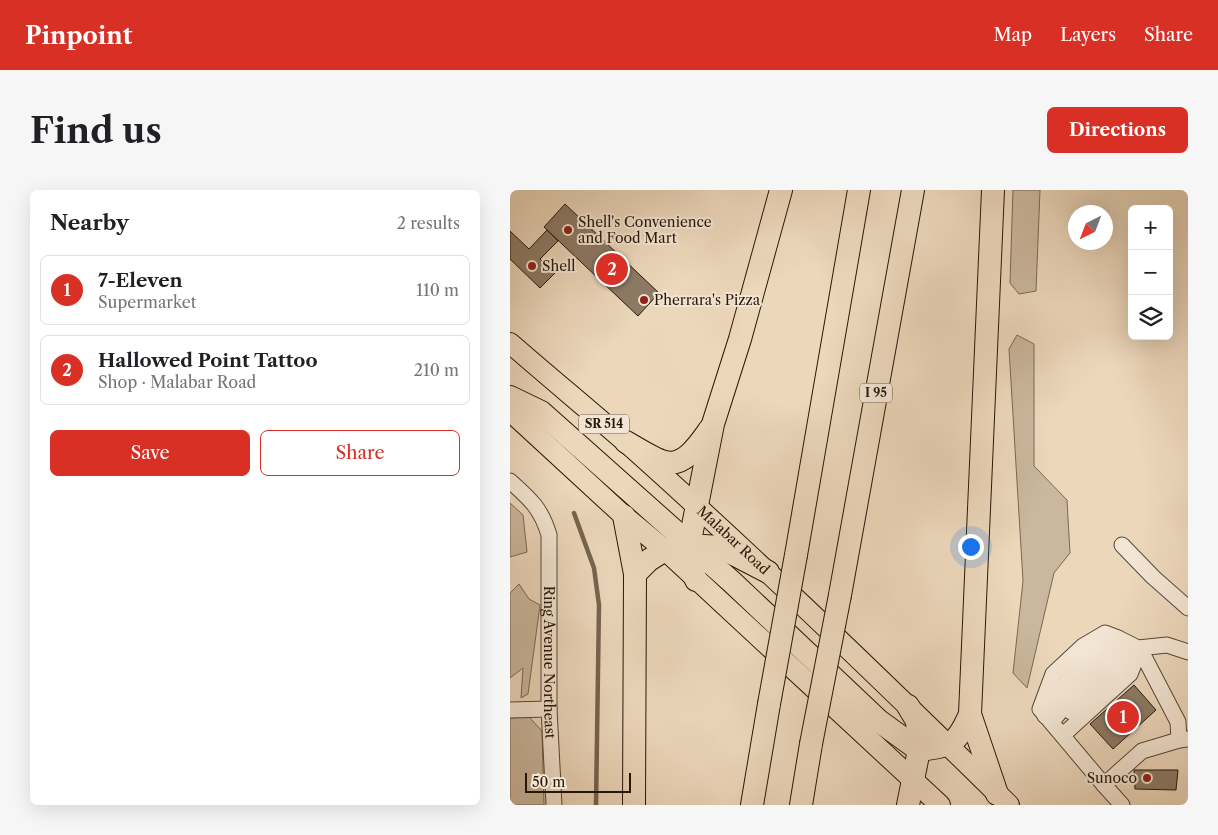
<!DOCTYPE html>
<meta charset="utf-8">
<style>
:root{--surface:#fff;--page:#f6f6f6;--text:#202124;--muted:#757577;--line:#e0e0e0;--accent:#d93025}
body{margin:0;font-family:"Libre Caslon Text",serif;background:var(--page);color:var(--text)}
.controls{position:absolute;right:15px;top:15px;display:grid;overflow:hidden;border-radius:8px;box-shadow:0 5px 20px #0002}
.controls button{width:45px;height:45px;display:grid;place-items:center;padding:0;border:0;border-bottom:1px solid var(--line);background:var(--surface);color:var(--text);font:25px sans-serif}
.compass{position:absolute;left:558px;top:15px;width:45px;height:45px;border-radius:50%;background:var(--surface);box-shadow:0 5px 20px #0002;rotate:222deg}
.scale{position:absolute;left:15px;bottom:12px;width:106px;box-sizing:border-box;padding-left:5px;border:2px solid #261809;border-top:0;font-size:14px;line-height:18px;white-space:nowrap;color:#261809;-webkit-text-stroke:4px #f3e5d3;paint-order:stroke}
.you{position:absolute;left:460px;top:356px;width:18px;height:18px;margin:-12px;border:4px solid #fff;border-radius:50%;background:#1a73e8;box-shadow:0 0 0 8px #1a73e833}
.badge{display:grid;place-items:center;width:32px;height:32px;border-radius:50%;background:var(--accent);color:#fff;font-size:16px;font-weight:700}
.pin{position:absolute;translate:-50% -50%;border:2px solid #fff;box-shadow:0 1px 5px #0006}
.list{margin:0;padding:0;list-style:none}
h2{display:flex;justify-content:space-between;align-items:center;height:65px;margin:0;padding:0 20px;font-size:21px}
h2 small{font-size:16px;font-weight:400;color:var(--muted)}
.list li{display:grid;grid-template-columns:32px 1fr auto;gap:15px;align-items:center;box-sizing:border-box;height:70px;margin:0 10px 10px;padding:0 10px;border:1px solid var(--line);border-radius:8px}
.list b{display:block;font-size:19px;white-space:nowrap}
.list p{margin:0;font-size:16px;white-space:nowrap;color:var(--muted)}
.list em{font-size:16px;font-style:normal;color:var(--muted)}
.actions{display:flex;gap:10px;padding:15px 20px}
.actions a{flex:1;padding:11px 0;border:1px solid var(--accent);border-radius:8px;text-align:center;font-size:18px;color:var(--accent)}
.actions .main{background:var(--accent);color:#fff}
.icon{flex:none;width:28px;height:28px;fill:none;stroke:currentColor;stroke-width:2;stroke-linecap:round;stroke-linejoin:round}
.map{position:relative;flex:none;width:678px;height:615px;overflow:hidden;border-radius:8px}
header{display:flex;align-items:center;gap:30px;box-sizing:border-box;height:70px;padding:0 25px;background:var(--accent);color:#fff}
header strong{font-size:24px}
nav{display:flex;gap:28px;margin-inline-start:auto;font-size:18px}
.intro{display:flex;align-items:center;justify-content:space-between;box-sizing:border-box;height:120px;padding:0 30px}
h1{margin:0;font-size:35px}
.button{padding:12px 22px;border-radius:8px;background:var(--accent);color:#fff;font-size:18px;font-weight:700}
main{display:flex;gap:30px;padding:0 30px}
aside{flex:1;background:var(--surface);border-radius:8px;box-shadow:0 5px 20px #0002}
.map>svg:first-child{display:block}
.green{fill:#cab79d;stroke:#786853}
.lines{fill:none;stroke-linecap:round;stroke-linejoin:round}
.stream{stroke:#75644f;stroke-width:4.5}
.building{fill:#8d7b66;stroke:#261809}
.minor-casing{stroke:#584836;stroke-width:17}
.major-casing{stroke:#261809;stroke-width:22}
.highway-casing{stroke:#261809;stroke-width:24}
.minor{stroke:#f3e5d3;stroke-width:15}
.major{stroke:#ecd7bb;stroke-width:20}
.highway{stroke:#ecd7bb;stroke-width:22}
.highway-bridge-casing{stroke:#261809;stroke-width:24;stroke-linecap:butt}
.highway-bridge{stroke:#ecd7bb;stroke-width:22}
.poi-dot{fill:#8f2418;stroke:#f3e5d3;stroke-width:2}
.labels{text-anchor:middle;stroke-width:4;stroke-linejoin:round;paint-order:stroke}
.shield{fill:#f3e5d3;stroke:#645646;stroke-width:1}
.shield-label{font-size:12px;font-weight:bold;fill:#261809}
.poi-label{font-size:14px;fill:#261809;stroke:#f3e5d3;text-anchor:start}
.street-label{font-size:14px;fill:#261809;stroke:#f3e5d3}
</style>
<header>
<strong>Pinpoint</strong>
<nav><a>Map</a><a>Layers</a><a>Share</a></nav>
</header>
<div class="intro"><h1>Find us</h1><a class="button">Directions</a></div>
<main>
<aside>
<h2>Nearby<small>2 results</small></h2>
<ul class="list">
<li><span class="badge">1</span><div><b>7-Eleven</b><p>Supermarket</p></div><em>110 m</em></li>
<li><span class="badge">2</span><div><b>Hallowed Point Tattoo</b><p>Shop · Malabar Road</p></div><em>210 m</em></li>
</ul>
<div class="actions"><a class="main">Save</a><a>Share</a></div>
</aside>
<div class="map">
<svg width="678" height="615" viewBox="0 0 678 615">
<rect width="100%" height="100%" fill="#ecd7bb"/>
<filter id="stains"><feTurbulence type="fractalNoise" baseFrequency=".004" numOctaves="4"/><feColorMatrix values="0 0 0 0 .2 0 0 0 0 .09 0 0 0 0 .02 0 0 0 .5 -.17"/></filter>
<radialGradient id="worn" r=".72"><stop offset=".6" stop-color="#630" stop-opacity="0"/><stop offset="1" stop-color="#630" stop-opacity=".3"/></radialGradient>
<!-- green -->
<g class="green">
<polygon points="503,0 530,0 526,101 509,104 500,93"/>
<polygon points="507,145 524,154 524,276 557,310 560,363 544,383 517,498 503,483 513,391 499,159"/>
<polygon points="0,313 13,325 17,362 0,367"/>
<polygon points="9,394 19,409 30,415 18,504 11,508 13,478 0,488 0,403"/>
<polygon points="19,527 32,541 34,615 0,615 0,528"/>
</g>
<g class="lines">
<!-- stream -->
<polyline class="stream" points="64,323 84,378 89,415 86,615"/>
</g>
<!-- building -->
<g class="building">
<polygon points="55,14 149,103 128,126 34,37"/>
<polygon points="37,40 48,51 30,69 45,83 30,98 0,69 0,41 19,59"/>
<polygon points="624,495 646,520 603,559 580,534"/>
<polygon points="624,580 668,580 666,600 625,599"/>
</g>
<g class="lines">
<!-- minor casing -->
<g class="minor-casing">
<g id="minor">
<path id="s1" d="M0 291C20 309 31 318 39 345V519L44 615"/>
<polyline points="612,355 643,387 678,418"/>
<polyline points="0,520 39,519"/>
<polyline points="561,522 570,511 628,460"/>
<polyline points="535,526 555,493 590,458 608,448 630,459 668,532 669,550"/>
<polyline points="542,532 567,500 609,460 657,455 678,462"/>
<polyline points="553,545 620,484 630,459"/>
<polyline points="594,595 530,519 543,484 573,456 595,443 608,448"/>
<polyline points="612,615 594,595 632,561 669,550 678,549"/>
</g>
</g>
<!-- major casing -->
<g class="major-casing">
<g id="major">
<path id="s2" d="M0 153C39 187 79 220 118 254 248 370 374 492 499 615"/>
<polyline points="0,221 114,326 155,360 430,615"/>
</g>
</g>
<!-- highway casing -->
<g class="highway-casing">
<g id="highway">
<polyline points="483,0 460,524 487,604"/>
<path d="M0 207 31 222 222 392 369 531 409 560C442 556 447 554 460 524"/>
<path d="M116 252C125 257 145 270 155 272 175 277 190 253 200 239"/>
<polyline points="114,326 125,384 124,615"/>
<polyline points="286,365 349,0"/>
<polyline points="125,384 139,370 155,360 178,355 210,357 258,382"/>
<polyline points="186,390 177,366 203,234 230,149 271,0"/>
<polyline points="330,405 403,0"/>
<polyline points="398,516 407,531 409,560 398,615"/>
<polyline points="242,615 259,514"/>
<polyline points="291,615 301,554"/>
</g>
</g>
<!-- minor -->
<use href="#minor" class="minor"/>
<!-- major -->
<use href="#major" class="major"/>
<!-- highway -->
<use href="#highway" class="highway"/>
<!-- highway-bridge casing -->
<g class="highway-bridge-casing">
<g id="highway-bridge">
<polyline points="259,514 286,365"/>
<polyline points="301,554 330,405"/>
</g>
</g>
<!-- highway-bridge -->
<use href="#highway-bridge" class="highway-bridge"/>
</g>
<!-- markers -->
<g class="poi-dot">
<circle cx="58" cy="40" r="5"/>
<circle cx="22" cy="76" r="5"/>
<circle cx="134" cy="110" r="5"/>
<circle cx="637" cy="588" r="5"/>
</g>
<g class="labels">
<!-- shield labels -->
<g class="shield">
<rect x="350" y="193.5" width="32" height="19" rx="4"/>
<rect x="69" y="224.5" width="50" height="19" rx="4"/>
</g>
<g class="shield-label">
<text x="366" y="207">I 95</text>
<text x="94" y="238">SR 514</text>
</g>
<!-- poi labels -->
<g class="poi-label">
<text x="68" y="37">Shell's Convenience<tspan x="68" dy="16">and Food Mart</tspan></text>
<text x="32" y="81">Shell</text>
<text x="144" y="115">Pherrara's Pizza</text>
<text x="627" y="593" text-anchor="end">Sunoco</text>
</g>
<!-- street labels -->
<g class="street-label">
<text dy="5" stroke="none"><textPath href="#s2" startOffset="298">Malabar Road</textPath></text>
<text dy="5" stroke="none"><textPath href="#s1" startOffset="195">Ring Avenue Northeast</textPath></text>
</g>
</g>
<rect width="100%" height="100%" filter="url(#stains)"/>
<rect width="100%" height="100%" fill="url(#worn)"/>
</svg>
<div class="controls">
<button>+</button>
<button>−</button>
<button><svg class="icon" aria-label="layers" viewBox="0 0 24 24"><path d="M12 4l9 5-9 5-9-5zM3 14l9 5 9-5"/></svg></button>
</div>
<svg class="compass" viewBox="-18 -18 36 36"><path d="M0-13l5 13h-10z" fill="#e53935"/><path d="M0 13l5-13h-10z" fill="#757577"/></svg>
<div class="scale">50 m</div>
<div class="you"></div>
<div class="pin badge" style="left:613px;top:527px">1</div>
<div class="pin badge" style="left:102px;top:79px">2</div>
</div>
</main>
